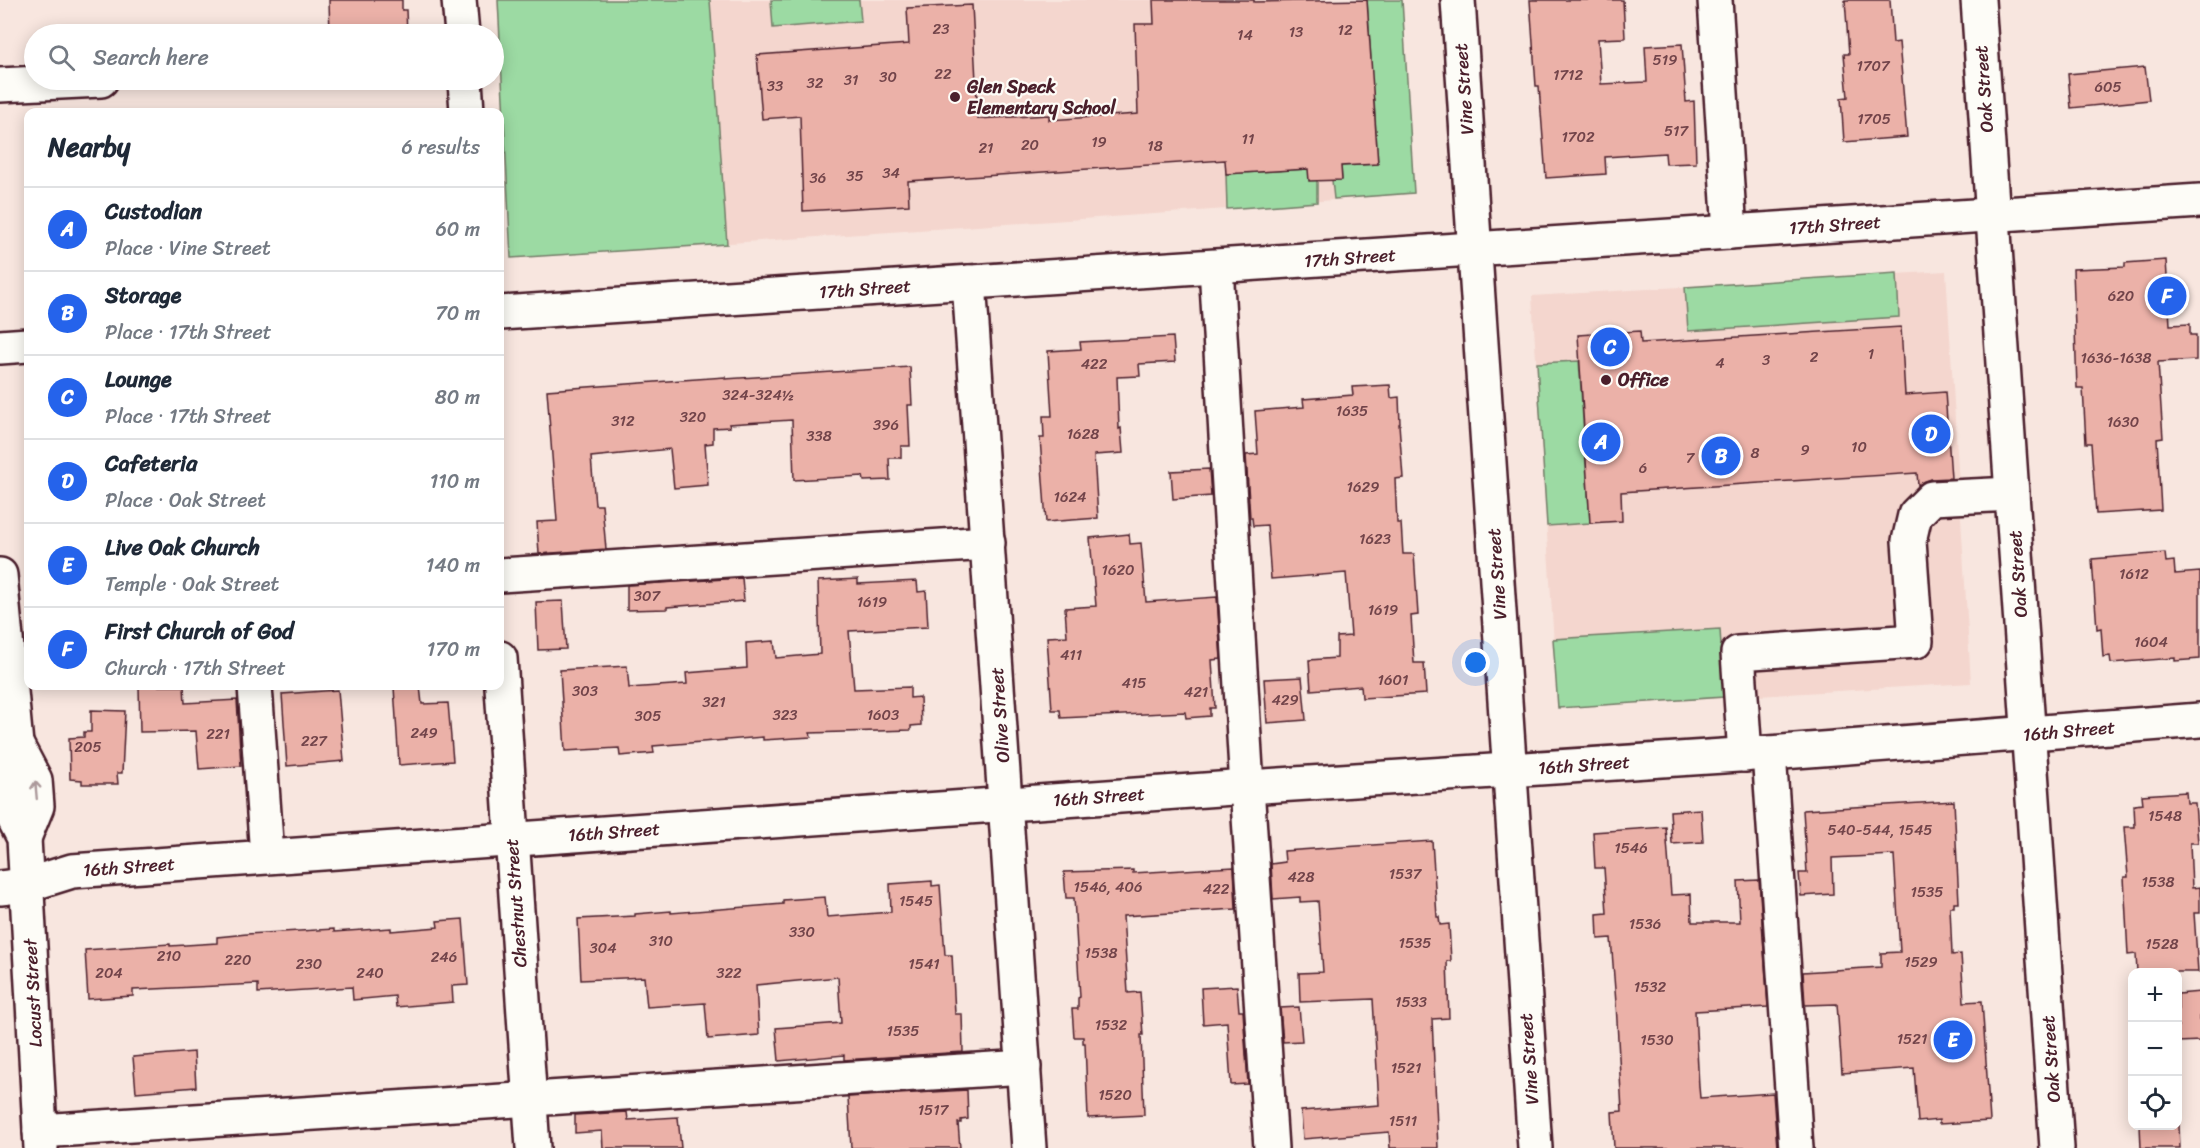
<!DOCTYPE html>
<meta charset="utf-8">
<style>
:root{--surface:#fff;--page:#f6f6f7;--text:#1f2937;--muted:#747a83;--line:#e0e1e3;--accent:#2563eb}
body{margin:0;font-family:Sriracha,sans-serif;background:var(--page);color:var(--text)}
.controls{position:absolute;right:18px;bottom:18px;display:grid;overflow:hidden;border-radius:12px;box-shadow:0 3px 15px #0003}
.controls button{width:54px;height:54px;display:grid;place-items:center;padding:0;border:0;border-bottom:2px solid var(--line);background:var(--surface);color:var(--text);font:30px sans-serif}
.you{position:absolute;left:1476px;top:663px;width:21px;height:21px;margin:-15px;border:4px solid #fff;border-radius:50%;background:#1a73e8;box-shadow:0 0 0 9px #1a73e833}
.badge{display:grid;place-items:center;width:39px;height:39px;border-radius:50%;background:var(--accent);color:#fff;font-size:20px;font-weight:700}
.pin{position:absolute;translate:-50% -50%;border:3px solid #fff;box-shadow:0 2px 6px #0006}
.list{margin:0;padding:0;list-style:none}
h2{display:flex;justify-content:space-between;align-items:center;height:78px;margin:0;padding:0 24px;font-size:26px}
h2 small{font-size:20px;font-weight:400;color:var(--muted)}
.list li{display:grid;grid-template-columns:39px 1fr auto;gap:18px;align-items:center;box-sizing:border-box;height:84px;padding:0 24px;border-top:2px solid var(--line)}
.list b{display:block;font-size:22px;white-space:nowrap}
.list p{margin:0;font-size:20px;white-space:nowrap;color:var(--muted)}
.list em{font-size:20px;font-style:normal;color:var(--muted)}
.icon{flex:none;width:33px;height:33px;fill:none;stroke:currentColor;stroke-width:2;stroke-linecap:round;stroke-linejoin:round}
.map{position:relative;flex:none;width:2200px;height:1148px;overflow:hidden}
.search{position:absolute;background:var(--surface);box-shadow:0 3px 15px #0003;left:24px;top:24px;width:480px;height:66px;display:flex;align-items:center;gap:15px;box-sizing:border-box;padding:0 21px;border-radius:33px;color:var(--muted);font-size:22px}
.panel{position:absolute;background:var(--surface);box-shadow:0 3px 15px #0003;left:24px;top:108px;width:480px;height:582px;border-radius:12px}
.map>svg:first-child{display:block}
.built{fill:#f4d6ce}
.green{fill:#9cdaa3;stroke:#737c67;stroke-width:1.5}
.building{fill:#ebb1a8;stroke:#4a1f2b;stroke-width:1.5}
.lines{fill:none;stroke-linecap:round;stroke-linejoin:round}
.minor-casing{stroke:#4a1f2b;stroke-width:38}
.minor{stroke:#fdfcf7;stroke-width:33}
.oneway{stroke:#ac999b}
.poi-dot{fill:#4a1f2b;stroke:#fdfcf7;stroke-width:2}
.labels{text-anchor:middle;stroke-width:4.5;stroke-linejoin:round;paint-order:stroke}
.number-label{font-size:15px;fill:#72444a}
.poi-label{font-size:18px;font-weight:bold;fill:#4a1f2b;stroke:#fdfcf7;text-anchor:start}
.street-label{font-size:18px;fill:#4a1f2b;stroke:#fdfcf7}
</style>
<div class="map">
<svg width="2200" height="1148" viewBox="0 0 2200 1148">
<rect width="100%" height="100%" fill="#f8e6df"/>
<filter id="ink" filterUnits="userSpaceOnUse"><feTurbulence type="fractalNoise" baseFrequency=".0167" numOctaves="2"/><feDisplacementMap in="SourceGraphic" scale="12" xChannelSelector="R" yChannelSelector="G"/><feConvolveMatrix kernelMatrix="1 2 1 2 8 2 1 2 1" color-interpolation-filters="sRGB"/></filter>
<g filter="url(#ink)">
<!-- built -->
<g class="built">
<polygon points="497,0 1402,0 1414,193 1227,209 511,258"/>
<polygon points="1946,271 1971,683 1558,708 1532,296"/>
</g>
<!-- green -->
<g class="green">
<polygon points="498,0 710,0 727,244 511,258"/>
<polygon points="771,0 859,0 861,21 773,28"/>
<polygon points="1367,0 1402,0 1414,193 1334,199 1332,180 1342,179 1341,166 1378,164 1374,99 1226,108 1371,59"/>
<polygon points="1308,169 1317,180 1317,202 1227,209 1226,174"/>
<polygon points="1897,273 1899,317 1688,331 1685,287"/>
<polygon points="1579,361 1590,523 1547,526 1537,363"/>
<polygon points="1720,629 1724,697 1558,708 1553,639"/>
</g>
<!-- building -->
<g class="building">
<polygon points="329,0 402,0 402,10 406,10 407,34 330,34"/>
<polygon points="1153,0 1254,0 1254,2 1367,0 1378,164 1341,166 1342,180 1309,181 1308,169 1226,174 1225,160 908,181 909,205 803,211 800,116 762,119 757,55 909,44 907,8 972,5 978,119 1049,115 1049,120 1138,114 1135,24 1154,24"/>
<polygon points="1530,0 1623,0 1625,38 1598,39 1601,84 1647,82 1645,46 1682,44 1686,102 1694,101 1696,163 1666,164 1665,153 1605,157 1606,174 1546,178 1539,86 1536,86"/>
<polygon points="1845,0 1890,0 1893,43 1899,42 1907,137 1844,142 1841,98 1848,97 1844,54 1849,54"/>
<polygon points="2145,67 2149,100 2071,108 2068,74"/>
<polygon points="2166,260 2170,325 2190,324 2190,335 2196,335 2196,360 2158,362 2163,438 2157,439 2161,510 2096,514 2091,443 2086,443 2083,388 2077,388 2073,269 2125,267 2125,263"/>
<polygon points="1901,327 1905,395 1945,392 1951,478 1931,479 1918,485 1917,473 1621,492 1622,521 1590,523 1578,335 1640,331 1641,343"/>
<polygon points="1173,337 1175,362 1139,364 1140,376 1117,377 1119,429 1121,428 1123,453 1094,455 1098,518 1046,522 1040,438 1044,438 1043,416 1052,416 1048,351 1081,349 1080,342"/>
<polygon points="910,367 912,405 908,405 910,446 901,446 901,458 889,458 890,480 864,481 863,476 794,480 792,420 729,424 730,427 713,428 713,443 705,444 708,485 674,488 670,449 591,457 595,505 602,505 606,549 539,554 537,522 557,521 547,390 682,380 725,377 725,379"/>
<polygon points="1390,385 1391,398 1399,397 1400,424 1399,424 1403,478 1395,479 1397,523 1401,523 1403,554 1414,554 1418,615 1411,616 1414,663 1424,663 1426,694 1362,698 1361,686 1311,690 1309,660 1337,658 1337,637 1351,636 1346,573 1271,579 1267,525 1253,526 1252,518 1250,518 1246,455 1258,454 1255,411 1304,407 1303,399 1353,395 1352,387"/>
<polygon points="1209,469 1211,496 1173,499 1171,471"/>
<polygon points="1129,534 1130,544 1141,543 1146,602 1217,597 1221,659 1212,660 1215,708 1210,708 1210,716 1186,718 1185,712 1061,718 1060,710 1052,710 1047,637 1067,636 1065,608 1096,606 1090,538"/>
<polygon points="2165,553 2166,562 2174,561 2175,574 2200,572 2200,659 2175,661 2175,658 2111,663 2110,656 2103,657 2101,628 2097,629 2092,559"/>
<polygon points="742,578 744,601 667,607 667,609 627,610 627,585"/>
<polygon points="858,579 858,584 917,581 918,592 926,591 928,627 849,631 854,689 910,687 910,698 920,697 921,725 911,726 911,730 810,733 811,737 763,740 763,737 653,746 654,753 620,756 619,748 565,751 560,670 627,666 629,688 687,684 686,673 747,668 746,643 774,641 776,658 820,654 818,581"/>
<polygon points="563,601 566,649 538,650 536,602"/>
<polygon points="1302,677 1306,720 1267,723 1264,679"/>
<polygon points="139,686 184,686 185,703 237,700 241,766 199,769 196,731 140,732"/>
<polygon points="420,686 422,704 448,703 453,761 399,765 394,687"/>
<polygon points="338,690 344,761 287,766 282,694"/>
<polygon points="91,710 125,711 122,773 117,773 118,784 82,784 82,780 70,779 69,738 84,737 84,732 91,732"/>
<polygon points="2186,792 2187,803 2195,803 2198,843 2190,843 2192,888 2200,887 2200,913 2194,913 2198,972 2137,972 2136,954 2128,955 2124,877 2128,877 2124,827 2135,827 2134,805 2143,804 2142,795"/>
<polygon points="1954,801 1959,903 1954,903 1954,907 1950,907 1952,955 1961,954 1964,1002 1982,1001 1990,1121 1939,1124 1939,1120 1918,1122 1914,1068 1842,1073 1837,1004 1805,1005 1803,972 1881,967 1881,953 1900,952 1894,855 1832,858 1833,894 1801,896 1799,873 1807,873 1803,810"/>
<polygon points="1701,809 1703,842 1672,844 1670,811"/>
<polygon points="1666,827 1671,895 1691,894 1692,922 1740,922 1738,881 1759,880 1768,1007 1695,1011 1699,1087 1700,1098 1773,1093 1777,1148 1614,1148 1612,1112 1622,1111 1616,1003 1611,938 1598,939 1597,914 1607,913 1604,868 1595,868 1593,832"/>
<polygon points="1432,841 1437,917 1439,917 1440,925 1449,924 1451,961 1447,961 1449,1018 1432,1019 1438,1148 1390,1148 1389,1132 1303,1139 1301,1111 1379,1105 1373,999 1300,1002 1299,973 1323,972 1318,901 1300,902 1300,897 1273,899 1271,864 1285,862 1284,851"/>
<polygon points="1234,867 1236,909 1123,916 1128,993 1140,992 1143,1035 1141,1035 1144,1115 1088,1118 1085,1043 1083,1043 1083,1037 1074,1037 1072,1009 1078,1009 1078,998 1080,997 1074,898 1066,898 1064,872 1133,870 1133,873"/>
<polygon points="932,881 932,886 940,885 945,955 952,955 955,1014 962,1014 963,1052 844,1060 844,1055 779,1061 776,1028 841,1023 838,977 756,985 759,1035 708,1039 705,1003 647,1007 644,977 581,980 578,919 635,916 635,914 671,911 671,913 783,904 783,900 825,897 827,917 891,912 890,884"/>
<polygon points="463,919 468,985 452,986 453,1002 396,1007 395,996 353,1000 352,987 258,993 258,984 133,990 133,996 88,999 85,950 170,944 170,946 217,943 217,937 247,934 334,929 334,932 391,928 391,931 438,927 437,921"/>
<polygon points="1237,986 1239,1011 1243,1011 1248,1084 1231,1085 1227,1022 1203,1024 1201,988"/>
<polygon points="2200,992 2200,1041 2178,1042 2178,994"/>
<polygon points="1299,1007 1302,1041 1283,1042 1280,1008"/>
<polygon points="194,1052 196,1087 136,1092 133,1057"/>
<polygon points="967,1090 968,1119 961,1120 961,1123 958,1123 960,1148 851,1148 848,1097"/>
<polygon points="627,1112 628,1120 678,1117 681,1148 603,1148 602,1131 575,1133 575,1115"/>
<polygon points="2140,1125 2179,1125 2180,1148 2141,1148"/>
</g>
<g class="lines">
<!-- minor casing -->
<g class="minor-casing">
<g id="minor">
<polyline points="459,0 462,34"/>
<polyline points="1458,0 1535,1148"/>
<polyline points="1715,0 1730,232"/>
<polyline points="1978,0 2057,1148"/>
<polyline points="465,80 467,112"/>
<polyline points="0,85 101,80"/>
<polyline points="1216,267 1247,787 1271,1148"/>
<polyline points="969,282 1029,1148"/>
<polyline points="500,313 2200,201"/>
<polyline points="0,347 28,345"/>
<polyline points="0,575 16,744 6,783 8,807 24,838 41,1148"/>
<polyline points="500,575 988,543"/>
<polyline points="500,658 533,1148"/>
<polyline points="255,686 267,856"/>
<polyline points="16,744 35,780 37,806 24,838"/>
<polyline points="1769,753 1796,1148"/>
<polyline points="1745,755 1738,653 1916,641 1909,541 1915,515 1932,498 2012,494"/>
<polyline points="0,888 27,885 72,871 1247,787 1769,753 2200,720"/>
<polyline points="40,1131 1024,1067"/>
</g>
</g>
<!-- minor -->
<use href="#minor" class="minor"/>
</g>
<!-- one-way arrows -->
<defs><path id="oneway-shaft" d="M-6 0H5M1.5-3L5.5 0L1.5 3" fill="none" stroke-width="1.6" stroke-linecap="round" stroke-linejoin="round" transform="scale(1.5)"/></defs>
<use class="oneway" href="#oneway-shaft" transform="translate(36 790) rotate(-95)"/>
</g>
<!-- markers -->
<g class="poi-dot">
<circle cx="955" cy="97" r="6"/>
<circle cx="1606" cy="380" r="6"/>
</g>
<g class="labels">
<!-- number labels -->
<g class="number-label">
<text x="941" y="34">23</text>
<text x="1345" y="35">12</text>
<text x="1296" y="37">13</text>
<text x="1245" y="40">14</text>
<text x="1665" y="65">519</text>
<text x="1873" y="71">1707</text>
<text x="943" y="79">22</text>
<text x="1568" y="80">1712</text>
<text x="888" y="82">30</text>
<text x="851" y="85">31</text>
<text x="815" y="88">32</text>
<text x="775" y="91">33</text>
<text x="2108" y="92">605</text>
<text x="1874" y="124">1705</text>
<text x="1676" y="136">517</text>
<text x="1578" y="142">1702</text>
<text x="1248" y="144">11</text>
<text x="1099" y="147">19</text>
<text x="1030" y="150">20</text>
<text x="1155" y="151">18</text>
<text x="986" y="153">21</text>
<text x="891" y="178">34</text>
<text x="855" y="181">35</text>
<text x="818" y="183">36</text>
<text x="2121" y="301">620</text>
<text x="1871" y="359">1</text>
<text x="1814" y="362">2</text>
<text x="2116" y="363">1636-1638</text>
<text x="1766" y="365">3</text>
<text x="1720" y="368">4</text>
<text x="1094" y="369">422</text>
<text x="758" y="400">324-324½</text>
<text x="1352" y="416">1635</text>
<text x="693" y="422">320</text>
<text x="623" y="426">312</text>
<text x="2123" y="427">1630</text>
<text x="886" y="430">396</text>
<text x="1083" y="439">1628</text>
<text x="819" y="441">338</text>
<text x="1859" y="452">10</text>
<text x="1805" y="455">9</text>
<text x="1755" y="458">8</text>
<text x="1690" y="463">7</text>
<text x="1643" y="473">6</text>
<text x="1363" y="492">1629</text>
<text x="1070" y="502">1624</text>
<text x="1375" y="544">1623</text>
<text x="1118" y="575">1620</text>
<text x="2134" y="579">1612</text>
<text x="647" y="601">307</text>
<text x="872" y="607">1619</text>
<text x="1383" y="615">1619</text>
<text x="2151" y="647">1604</text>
<text x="1071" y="660">411</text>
<text x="1393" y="685">1601</text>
<text x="1134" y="688">415</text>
<text x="585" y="696">303</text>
<text x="1196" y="697">421</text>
<text x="1285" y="705">429</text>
<text x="714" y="707">321</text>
<text x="785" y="720">323</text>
<text x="883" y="720">1603</text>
<text x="648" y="721">305</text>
<text x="424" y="738">249</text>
<text x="218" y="739">221</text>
<text x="314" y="746">227</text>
<text x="88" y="752">205</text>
<text x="2165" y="821">1548</text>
<text x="1880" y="835">540-544, 1545</text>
<text x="1631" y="853">1546</text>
<text x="1405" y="879">1537</text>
<text x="1301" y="882">428</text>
<text x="2158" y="887">1538</text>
<text x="1108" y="892">1546, 406</text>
<text x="1216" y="894">422</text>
<text x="1927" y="897">1535</text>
<text x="916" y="906">1545</text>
<text x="1645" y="929">1536</text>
<text x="802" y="937">330</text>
<text x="661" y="946">310</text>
<text x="1415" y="948">1535</text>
<text x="2162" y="949">1528</text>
<text x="603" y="953">304</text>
<text x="1101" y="958">1538</text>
<text x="169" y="961">210</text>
<text x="444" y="962">246</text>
<text x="238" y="965">220</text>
<text x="1921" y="967">1529</text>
<text x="309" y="969">230</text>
<text x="924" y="969">1541</text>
<text x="109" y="978">204</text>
<text x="370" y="978">240</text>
<text x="729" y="978">322</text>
<text x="1650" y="992">1532</text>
<text x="1411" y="1007">1533</text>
<text x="1111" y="1030">1532</text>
<text x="903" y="1036">1535</text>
<text x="1912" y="1044">1521</text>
<text x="1657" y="1045">1530</text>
<text x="1406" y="1073">1521</text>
<text x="1115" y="1100">1520</text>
<text x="933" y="1115">1517</text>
<text x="1403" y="1126">1511</text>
</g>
<!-- poi labels -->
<g class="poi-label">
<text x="967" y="93">Glen Speck<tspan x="967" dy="21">Elementary School</tspan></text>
<text x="1618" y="386">Office</text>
</g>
<!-- street labels -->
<g class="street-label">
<text transform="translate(1464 89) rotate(-94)" y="6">Vine Street</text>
<text transform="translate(1984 89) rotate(-94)" y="6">Oak Street</text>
<text transform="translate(1835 225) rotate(-4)" y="6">17th Street</text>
<text transform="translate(1350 258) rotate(-4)" y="6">17th Street</text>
<text transform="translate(865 289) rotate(-4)" y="6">17th Street</text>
<text transform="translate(1497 574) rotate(-94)" y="6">Vine Street</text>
<text transform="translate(2018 574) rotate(-94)" y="6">Oak Street</text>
<text transform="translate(1000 715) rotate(-94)" y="6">Olive Street</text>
<text transform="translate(2069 731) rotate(-5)" y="6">16th Street</text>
<text transform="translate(1584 765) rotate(-4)" y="6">16th Street</text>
<text transform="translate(1099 797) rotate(-4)" y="6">16th Street</text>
<text transform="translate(614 832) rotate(-4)" y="6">16th Street</text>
<text transform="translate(129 867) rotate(-4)" y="6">16th Street</text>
<text transform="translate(516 903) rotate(-94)" y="6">Chestnut Street</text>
<text transform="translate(33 993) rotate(-93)" y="6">Locust Street</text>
<text transform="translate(1529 1059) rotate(-94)" y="6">Vine Street</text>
<text transform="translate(2051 1059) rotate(-94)" y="6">Oak Street</text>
</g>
</g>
</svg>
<div class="controls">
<button>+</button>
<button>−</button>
<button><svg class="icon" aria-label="locate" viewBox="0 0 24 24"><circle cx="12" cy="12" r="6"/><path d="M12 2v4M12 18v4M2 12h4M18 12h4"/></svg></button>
</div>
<div class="you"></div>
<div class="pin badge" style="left:1601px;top:442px">A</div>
<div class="pin badge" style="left:1721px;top:456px">B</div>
<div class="pin badge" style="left:1610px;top:347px">C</div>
<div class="pin badge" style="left:1931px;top:434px">D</div>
<div class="pin badge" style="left:1953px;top:1040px">E</div>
<div class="pin badge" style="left:2167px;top:296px">F</div>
<div class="search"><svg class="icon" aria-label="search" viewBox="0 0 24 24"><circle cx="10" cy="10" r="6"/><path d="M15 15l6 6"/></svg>Search here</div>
<section class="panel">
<h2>Nearby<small>6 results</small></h2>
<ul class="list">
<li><span class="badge">A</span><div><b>Custodian</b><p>Place · Vine Street</p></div><em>60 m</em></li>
<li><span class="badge">B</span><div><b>Storage</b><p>Place · 17th Street</p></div><em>70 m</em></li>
<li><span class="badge">C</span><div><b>Lounge</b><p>Place · 17th Street</p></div><em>80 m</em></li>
<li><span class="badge">D</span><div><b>Cafeteria</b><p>Place · Oak Street</p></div><em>110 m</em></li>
<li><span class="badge">E</span><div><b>Live Oak Church</b><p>Temple · Oak Street</p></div><em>140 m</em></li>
<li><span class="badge">F</span><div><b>First Church of God</b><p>Church · 17th Street</p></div><em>170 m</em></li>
</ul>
</section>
</div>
